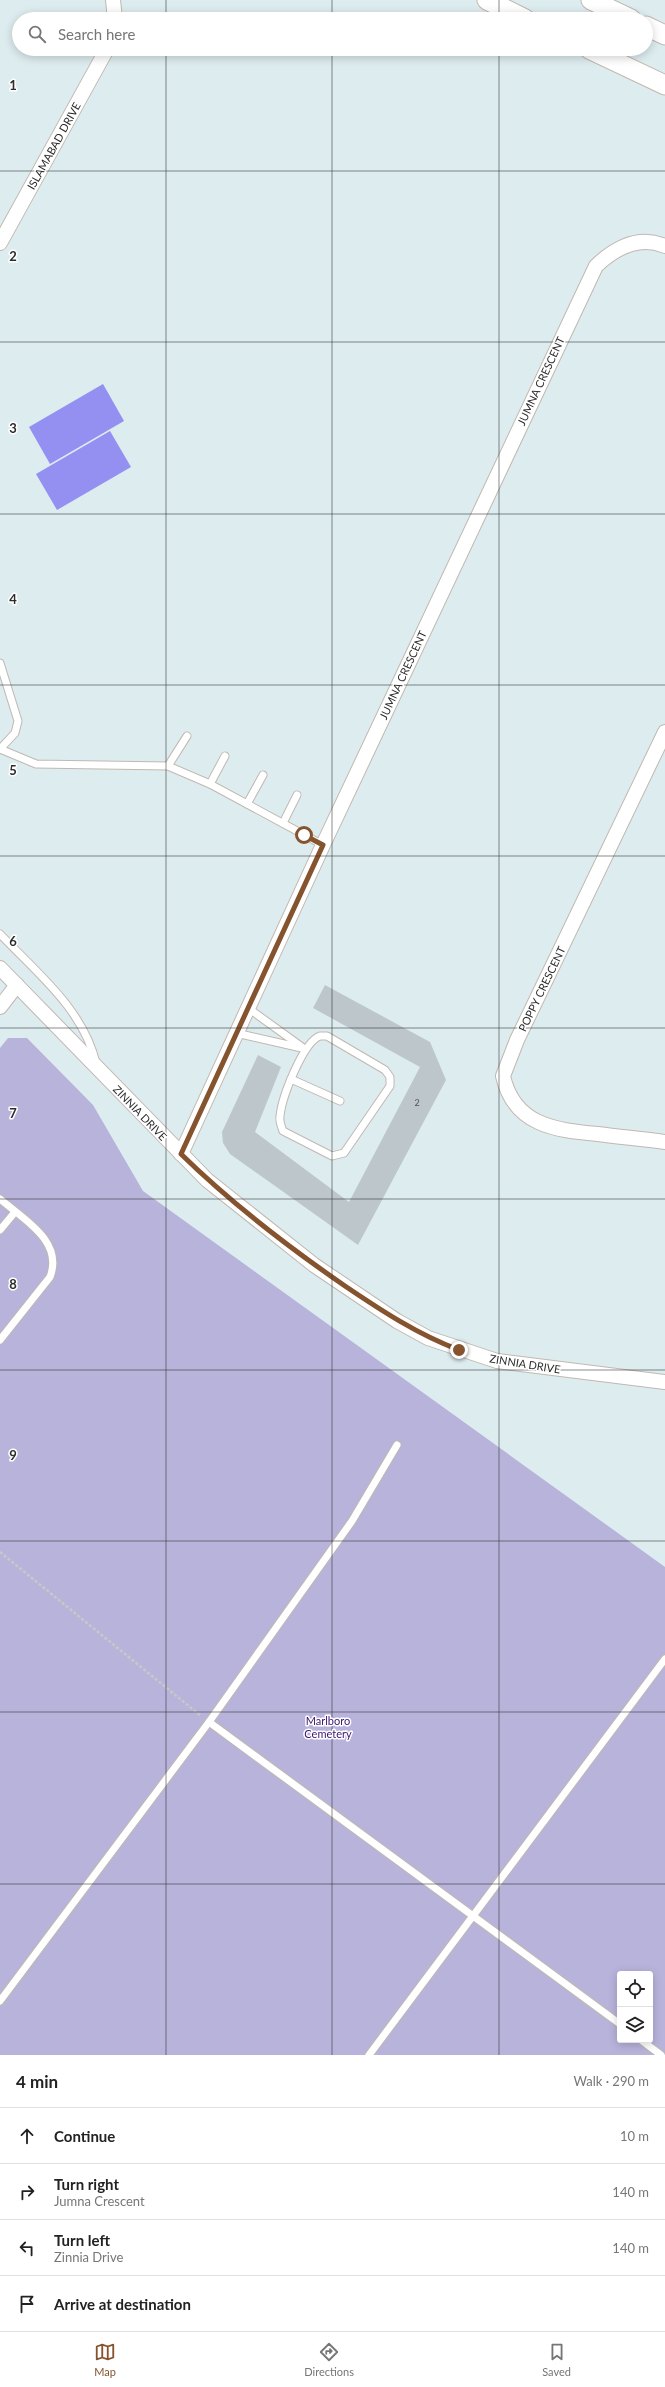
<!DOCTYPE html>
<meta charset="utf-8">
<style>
:root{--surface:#fff;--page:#f6f6f6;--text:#222;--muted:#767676;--line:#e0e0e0;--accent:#85532d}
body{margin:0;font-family:Lato,sans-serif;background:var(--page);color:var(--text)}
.controls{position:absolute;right:12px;bottom:12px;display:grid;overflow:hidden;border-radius:4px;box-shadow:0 2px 10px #0003}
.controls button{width:36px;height:36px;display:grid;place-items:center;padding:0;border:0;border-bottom:1px solid var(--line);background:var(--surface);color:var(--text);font:20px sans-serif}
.stop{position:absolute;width:12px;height:12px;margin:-9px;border:3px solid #85532d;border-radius:50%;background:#fff}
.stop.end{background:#85532d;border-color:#fff;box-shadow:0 1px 4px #0008}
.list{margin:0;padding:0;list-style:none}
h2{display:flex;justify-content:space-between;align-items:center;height:52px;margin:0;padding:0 16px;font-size:17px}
h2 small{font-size:13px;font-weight:400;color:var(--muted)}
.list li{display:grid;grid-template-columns:26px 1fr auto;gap:12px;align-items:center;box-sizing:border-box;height:56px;padding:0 16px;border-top:1px solid var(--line)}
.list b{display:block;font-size:15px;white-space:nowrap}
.list p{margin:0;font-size:13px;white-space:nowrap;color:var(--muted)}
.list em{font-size:13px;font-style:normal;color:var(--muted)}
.icon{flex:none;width:22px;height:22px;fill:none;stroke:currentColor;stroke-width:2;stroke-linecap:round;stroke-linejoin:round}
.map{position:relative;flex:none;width:665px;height:2055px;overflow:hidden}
.search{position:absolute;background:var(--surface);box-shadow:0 2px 10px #0003;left:12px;right:12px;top:12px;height:44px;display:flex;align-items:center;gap:10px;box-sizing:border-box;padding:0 14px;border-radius:22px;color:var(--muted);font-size:15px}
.sheet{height:276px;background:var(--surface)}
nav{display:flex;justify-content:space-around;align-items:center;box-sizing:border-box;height:56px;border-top:1px solid var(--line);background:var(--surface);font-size:11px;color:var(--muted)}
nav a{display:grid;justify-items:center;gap:2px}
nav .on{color:var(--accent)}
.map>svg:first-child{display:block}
.cemetery{fill:#b8b3db;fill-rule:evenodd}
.pitch{fill:#9490f2}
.building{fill:#bdc7cb}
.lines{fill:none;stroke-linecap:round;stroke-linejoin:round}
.service-casing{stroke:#c1b8b1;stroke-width:9}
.minor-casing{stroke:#c1b8b1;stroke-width:16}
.secondary-casing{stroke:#c1b8b1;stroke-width:21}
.path{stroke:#c8c8c8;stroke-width:2.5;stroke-dasharray:3 2;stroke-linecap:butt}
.service{stroke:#fff;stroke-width:7}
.minor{stroke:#fff;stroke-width:14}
.secondary{stroke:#fff;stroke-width:19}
.route{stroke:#85532d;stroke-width:5}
.grid{fill:none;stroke:#2c2c2c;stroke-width:1;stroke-opacity:0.55}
.labels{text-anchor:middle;stroke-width:3;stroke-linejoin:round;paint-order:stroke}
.number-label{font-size:9px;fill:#505354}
.street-label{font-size:11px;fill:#2c2c2c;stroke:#fff}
.park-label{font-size:11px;fill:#3a1472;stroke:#fff}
.grid-label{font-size:13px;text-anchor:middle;font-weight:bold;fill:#2c2c2c;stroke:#fff;stroke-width:3;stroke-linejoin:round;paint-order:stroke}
</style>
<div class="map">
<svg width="665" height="2055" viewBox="0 0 665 2055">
<rect width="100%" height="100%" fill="#ddecef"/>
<!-- cemetery -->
<path class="cemetery" d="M8 1038H27L93 1105 143 1191 665 1567V2055H0V1048ZM620 1974H650V2040H620Z"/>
<!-- pitch -->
<g class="pitch">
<polygon points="103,384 124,421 50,464 29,427"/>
<polygon points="110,431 131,467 57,510 36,474"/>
</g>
<!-- building -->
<polygon class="building" points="325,985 430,1042 446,1080 358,1245 230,1154 223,1143 222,1132 258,1055 281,1067 255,1132 349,1202 420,1067 313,1008"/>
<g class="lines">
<!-- service casing -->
<g class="service-casing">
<g id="service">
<polyline points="0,663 18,721 15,733 0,749"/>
<polyline points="0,749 36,764 168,766 210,784 323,845"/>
<polyline points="168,766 187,736"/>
<polyline points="210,784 225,756"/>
<polyline points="247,804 263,775"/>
<polyline points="283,823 297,795"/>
<path d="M0 934C37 973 83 1009 96 1063"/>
<polyline points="248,1008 302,1047"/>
<polyline points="236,1033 306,1049"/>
<path d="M320 1036H327L385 1070 390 1077V1086L344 1153 332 1156 283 1131C281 1126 279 1121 280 1116 282 1097 303 1042 320 1036Z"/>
<polyline points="291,1079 340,1101"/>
<path d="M0 1199C23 1219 64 1241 50 1277L0 1340"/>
<polyline points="0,1230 15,1212"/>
<polyline points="397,1445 352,1521 209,1722 620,2024"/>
<polyline points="0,2001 209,1722"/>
<polyline points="641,2040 661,2055"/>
<polyline points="369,2055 665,1659"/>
</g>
</g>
<!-- minor casing -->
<g class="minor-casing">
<g id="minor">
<polyline points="113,0 115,19"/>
<polyline points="0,243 107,49"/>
<path d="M665 732 517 1040 503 1076C514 1126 556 1130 598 1134 621 1137 643 1139 665 1142"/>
<polyline points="0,968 207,1180 314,1265 397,1321 428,1338 497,1361 665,1382"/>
<polyline points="0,1007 17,985"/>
<path d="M181 1154 323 845 596 266C615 248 639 235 665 246"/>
</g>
</g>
<!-- secondary casing -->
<g class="secondary-casing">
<g id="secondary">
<polyline points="487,0 525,19"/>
<polyline points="591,0 631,19"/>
<polyline points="646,26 665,35"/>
<polyline points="589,49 665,85"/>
</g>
</g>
<!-- path -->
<polyline class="path" points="0,1552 201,1716"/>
<!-- service -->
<use href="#service" class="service"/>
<!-- minor -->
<use href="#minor" class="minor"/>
<!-- secondary -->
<use href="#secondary" class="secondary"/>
</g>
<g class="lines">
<!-- route -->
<path class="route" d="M304 835 323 845 181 1154C231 1203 287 1246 345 1286 382 1311 417 1334 459 1350"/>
</g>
<!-- grid -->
<path class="grid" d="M166 0V19M332 0V19M499 0V19M166 49V2055M332 49V2055M499 49V2055M0 171H665M0 342H665M0 514H665M0 685H665M0 856H665M0 1028H665M0 1199H665M0 1370H665M0 1541H665M0 1712H665M0 1884H665"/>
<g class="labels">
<!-- number labels -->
<g class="number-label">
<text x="417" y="1106">2</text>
</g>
<!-- street labels -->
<g class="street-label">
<text transform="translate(54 146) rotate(-61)" y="4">ISLAMABAD DRIVE</text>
<text transform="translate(541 381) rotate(-65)" y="4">JUMNA CRESCENT</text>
<text transform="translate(403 675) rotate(-65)" y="4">JUMNA CRESCENT</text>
<text transform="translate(542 989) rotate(-64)" y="4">POPPY CRESCENT</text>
<text transform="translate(140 1113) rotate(46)" y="4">ZINNIA DRIVE</text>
<text transform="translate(525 1364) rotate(9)" y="4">ZINNIA DRIVE</text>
</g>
<!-- park labels -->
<g class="park-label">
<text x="328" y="1725">Marlboro<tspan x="328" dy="13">Cemetery</tspan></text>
</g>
</g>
<g class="grid-label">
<text x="13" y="90">1</text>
<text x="13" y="261">2</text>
<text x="13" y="433">3</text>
<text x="13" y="604">4</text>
<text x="13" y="775">5</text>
<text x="13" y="946">6</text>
<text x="13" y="1118">7</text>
<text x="13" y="1289">8</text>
<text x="13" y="1460">9</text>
</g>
</svg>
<div class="controls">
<button><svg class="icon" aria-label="locate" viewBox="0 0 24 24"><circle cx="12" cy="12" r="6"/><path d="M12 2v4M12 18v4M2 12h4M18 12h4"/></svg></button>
<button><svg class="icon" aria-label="layers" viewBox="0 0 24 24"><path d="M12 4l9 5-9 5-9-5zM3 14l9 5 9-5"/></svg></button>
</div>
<div class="stop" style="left:304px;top:835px"></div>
<div class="stop end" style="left:459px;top:1350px"></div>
<div class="search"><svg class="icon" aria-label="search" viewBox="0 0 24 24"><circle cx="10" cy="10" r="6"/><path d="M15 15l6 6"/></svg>Search here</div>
</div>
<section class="sheet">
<h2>4 min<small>Walk · 290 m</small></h2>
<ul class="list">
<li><svg class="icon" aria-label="ahead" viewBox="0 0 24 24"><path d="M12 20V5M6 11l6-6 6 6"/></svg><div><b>Continue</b></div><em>10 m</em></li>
<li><svg class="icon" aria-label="right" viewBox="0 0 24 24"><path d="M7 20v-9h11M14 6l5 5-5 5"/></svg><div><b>Turn right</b><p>Jumna Crescent</p></div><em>140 m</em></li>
<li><svg class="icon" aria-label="left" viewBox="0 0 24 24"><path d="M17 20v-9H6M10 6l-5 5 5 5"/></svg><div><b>Turn left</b><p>Zinnia Drive</p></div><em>140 m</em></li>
<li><svg class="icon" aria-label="arrive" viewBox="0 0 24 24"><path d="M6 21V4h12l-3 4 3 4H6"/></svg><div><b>Arrive at destination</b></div></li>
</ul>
</section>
<nav>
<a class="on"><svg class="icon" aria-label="map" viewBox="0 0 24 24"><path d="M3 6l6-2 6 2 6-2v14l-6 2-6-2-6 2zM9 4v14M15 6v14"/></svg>Map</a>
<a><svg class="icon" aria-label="directions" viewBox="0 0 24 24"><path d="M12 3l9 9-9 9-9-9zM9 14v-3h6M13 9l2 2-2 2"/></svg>Directions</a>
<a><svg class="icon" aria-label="saved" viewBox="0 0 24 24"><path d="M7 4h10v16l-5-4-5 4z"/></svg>Saved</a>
</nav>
